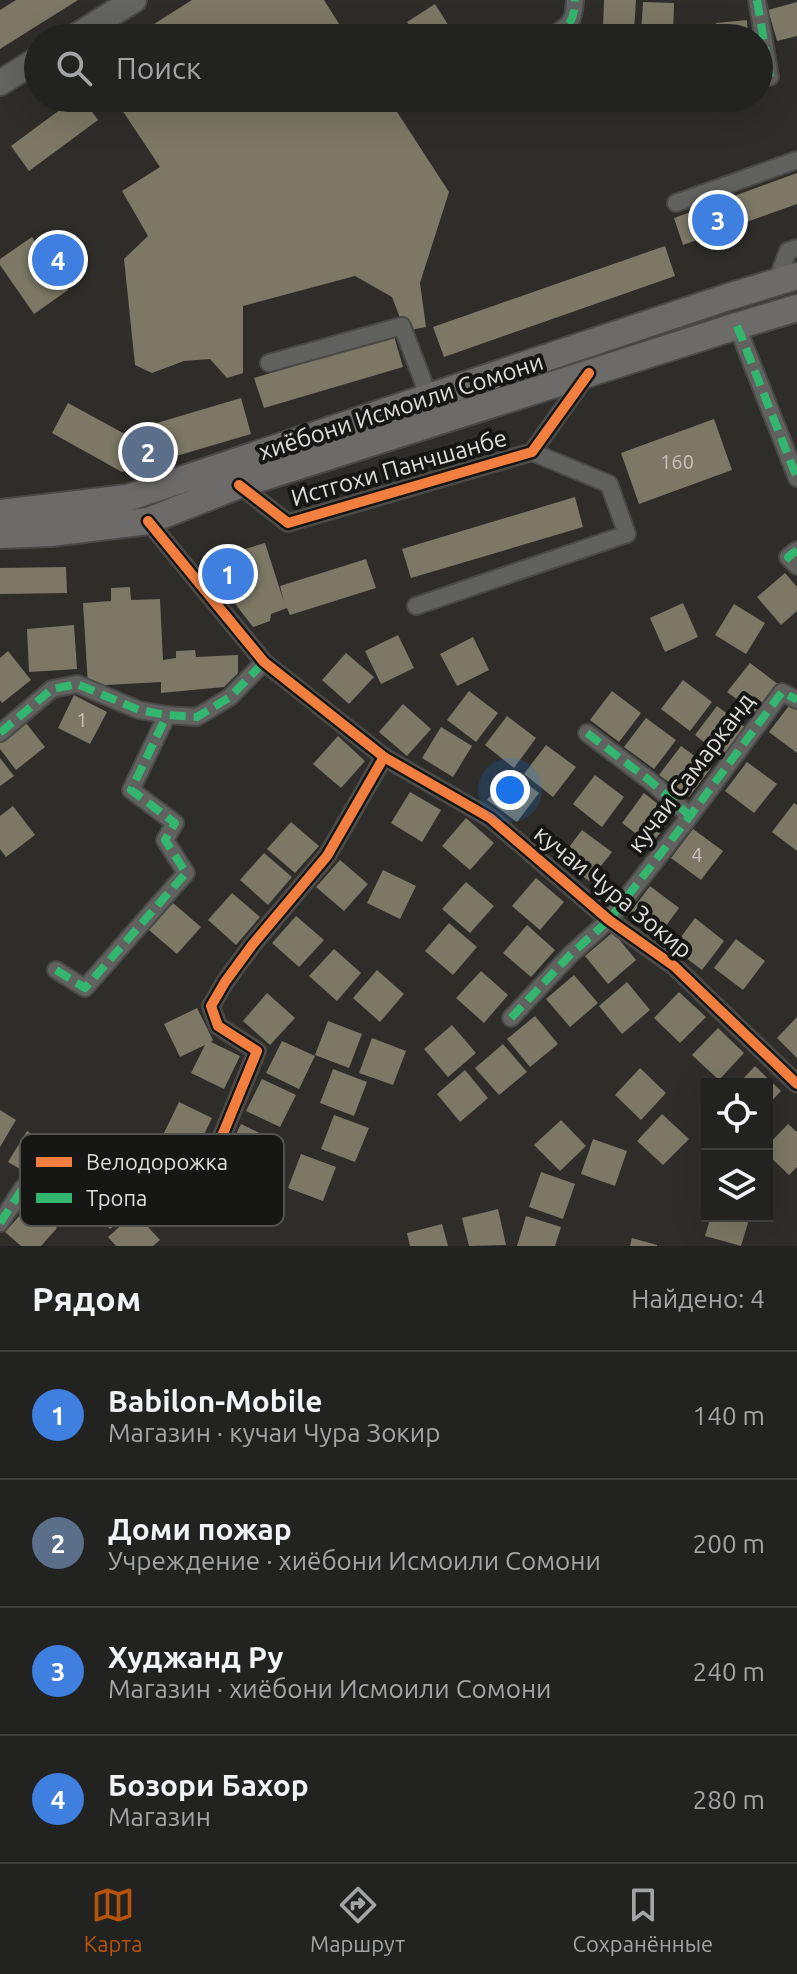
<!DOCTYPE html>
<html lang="ru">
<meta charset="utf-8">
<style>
:root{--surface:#222220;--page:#2e2f2d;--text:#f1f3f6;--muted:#a2a4a5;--line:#3f3f3e;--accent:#b45309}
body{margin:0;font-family:Ubuntu,sans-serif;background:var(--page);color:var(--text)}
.controls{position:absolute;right:24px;bottom:24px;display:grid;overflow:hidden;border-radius:0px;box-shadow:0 8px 32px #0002}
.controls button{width:72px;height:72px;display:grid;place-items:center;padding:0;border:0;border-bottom:2px solid var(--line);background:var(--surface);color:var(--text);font:40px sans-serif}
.you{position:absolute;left:510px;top:790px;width:28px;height:28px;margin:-20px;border:6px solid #fff;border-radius:50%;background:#1a73e8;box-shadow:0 0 0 12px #1a73e833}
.badge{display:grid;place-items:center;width:52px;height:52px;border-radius:50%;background:var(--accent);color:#fff;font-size:26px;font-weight:700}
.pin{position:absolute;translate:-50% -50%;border:4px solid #fff;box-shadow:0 2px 8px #0006}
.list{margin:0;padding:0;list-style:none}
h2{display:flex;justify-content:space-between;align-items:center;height:104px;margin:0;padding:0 32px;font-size:34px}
h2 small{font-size:26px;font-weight:400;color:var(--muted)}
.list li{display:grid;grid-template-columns:52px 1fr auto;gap:24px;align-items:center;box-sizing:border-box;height:128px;padding:0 32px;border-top:2px solid var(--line)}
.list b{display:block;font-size:30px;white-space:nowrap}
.list p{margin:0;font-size:26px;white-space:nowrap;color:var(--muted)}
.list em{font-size:26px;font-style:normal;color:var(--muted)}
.icon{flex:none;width:44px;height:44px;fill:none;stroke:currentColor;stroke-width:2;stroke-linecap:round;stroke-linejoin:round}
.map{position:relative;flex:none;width:797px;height:1246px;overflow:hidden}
.search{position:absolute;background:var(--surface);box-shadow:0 8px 32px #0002;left:24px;right:24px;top:24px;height:88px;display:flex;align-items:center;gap:20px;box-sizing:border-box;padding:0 28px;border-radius:44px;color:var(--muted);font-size:30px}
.sheet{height:616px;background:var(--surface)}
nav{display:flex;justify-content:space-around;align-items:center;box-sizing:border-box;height:112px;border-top:2px solid var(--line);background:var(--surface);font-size:22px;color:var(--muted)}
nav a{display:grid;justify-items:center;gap:4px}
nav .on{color:var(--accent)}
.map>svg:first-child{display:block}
.building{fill:#7c7865}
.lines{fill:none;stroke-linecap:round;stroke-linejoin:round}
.street-casing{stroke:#494947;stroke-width:20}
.secondary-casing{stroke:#494947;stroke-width:28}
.primary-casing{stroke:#494947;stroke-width:30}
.street{stroke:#61615f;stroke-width:16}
.secondary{stroke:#646462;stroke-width:24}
.primary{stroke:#6c6b6a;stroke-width:26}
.quiet{stroke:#33b770;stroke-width:8;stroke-dasharray:16 8;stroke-linecap:butt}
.cycleway-casing{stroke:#161614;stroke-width:15}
.cycleway{stroke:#f27e40;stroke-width:10}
.labels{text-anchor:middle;stroke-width:8;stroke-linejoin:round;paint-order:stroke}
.number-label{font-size:20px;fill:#c6c4bd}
.street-label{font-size:24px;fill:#deddda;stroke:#161614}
.key{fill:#161614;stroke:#52524f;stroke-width:2}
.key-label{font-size:22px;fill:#deddda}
</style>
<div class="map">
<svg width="797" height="1246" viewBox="0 0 797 1246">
<rect width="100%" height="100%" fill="#2e2d2a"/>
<!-- building -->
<g class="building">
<polygon points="16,0 78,0 0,49 0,10"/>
<polygon points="192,0 324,0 348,38 132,38"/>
<polygon points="604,0 636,0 634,31 603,30"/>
<polygon points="643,2 674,3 673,36 641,34"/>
<polygon points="797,2 797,36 777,41 768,10"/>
<polygon points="435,4 452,31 440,38 417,38 407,22"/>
<polygon points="747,20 748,38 717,38 716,23"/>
<polygon points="76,98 82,98 98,120 29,171 11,146"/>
<polygon points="114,98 388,98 449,192 420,283 426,327 405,331 392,297 355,276 243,306 243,373 227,378 210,359 184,361 152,373 135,365 124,259 148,236 122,191 160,167"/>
<polygon points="797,173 797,204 683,245 674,218"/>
<polygon points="32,237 68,290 34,314 0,265 0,259"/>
<polygon points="665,246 675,276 444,357 433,327"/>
<polygon points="394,336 403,367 264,408 254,378"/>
<polygon points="241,398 251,434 122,472 52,433 68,403 123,433"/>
<polygon points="714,419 732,470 639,504 621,453"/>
<polygon points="575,497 583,527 411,578 402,549"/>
<polygon points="265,543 284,602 280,586 366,559 376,588 290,615 287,608 271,614 270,621 253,627 206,566 218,545 232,553"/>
<polygon points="66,567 67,593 0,594 0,568"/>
<polygon points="785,573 797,587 797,611 781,625 757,597"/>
<polygon points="130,587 131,600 160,599 163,660 176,658 176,651 195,650 196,657 238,655 238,673 224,687 161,693 161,682 88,686 83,603 111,601 111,588"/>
<polygon points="683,603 698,637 665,652 650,618"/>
<polygon points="734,604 765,623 746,654 715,635"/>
<polygon points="74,625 77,669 29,672 27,629"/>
<polygon points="398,635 414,668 381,684 365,651"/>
<polygon points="473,637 489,670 457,686 440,654"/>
<polygon points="8,651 31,680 2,703 0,700 0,658"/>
<polygon points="346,653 374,677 349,704 322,680"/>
<polygon points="750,663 779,685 757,714 727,692"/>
<polygon points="683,680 712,702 690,731 661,709"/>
<polygon points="469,691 498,713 476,742 447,720"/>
<polygon points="612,691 641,713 619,742 590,720"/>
<polygon points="74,695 107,712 90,744 58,728"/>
<polygon points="791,703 797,708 797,753 769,732"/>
<polygon points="403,704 431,729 407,756 379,732"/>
<polygon points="717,706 746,728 724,758 695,735"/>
<polygon points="507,716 536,738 514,768 485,745"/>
<polygon points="22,718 45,747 16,770 0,749 0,736"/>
<polygon points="646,718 676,740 654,769 624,747"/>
<polygon points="441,727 472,746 453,777 422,758"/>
<polygon points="338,736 365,761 341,788 313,764"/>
<polygon points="546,745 576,767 553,797 524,774"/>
<polygon points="681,746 711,768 689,797 659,775"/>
<polygon points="0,758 14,776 0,786"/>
<polygon points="747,762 777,784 754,813 725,791"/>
<polygon points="510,771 539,793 517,822 487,800"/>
<polygon points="595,775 624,797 602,827 573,804"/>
<polygon points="410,792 441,810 422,842 391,823"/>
<polygon points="644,793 673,816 651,845 622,823"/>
<polygon points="794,803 797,805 797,851 772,832"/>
<polygon points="13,806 35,835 6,857 0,849 0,816"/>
<polygon points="466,818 494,843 470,870 442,846"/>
<polygon points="291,822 319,846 295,873 267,849"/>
<polygon points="693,829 723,851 701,880 671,858"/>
<polygon points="582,830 612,852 589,881 560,859"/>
<polygon points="264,853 292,877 268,905 240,880"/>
<polygon points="340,860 368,884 344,911 316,887"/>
<polygon points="383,870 416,886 400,919 367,903"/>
<polygon points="536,878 564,902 540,930 512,906"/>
<polygon points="466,882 494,906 470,933 442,909"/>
<polygon points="650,886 679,908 657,938 628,915"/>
<polygon points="232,893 260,917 236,945 208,920"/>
<polygon points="173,903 201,927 177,954 149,930"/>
<polygon points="296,916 324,940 299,967 272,943"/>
<polygon points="695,918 724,941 702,970 673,948"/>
<polygon points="449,923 477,947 453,975 425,951"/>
<polygon points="527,925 555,950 531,977 503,953"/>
<polygon points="613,932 636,960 608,984 585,956"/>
<polygon points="736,939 765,961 743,990 714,968"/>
<polygon points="334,949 361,973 337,1001 309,976"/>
<polygon points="377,970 404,994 380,1022 353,998"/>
<polygon points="481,971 508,995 484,1023 456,998"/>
<polygon points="574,975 598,1003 570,1027 546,999"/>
<polygon points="627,982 650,1010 622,1034 599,1006"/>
<polygon points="679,992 706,1017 680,1043 654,1018"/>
<polygon points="267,993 295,1018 270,1045 243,1021"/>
<polygon points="197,1008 213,1040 211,1042 240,1056 224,1089 191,1073 205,1045 180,1057 164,1024"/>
<polygon points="535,1016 558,1044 530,1067 507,1039"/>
<polygon points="797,1017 797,1058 777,1038"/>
<polygon points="328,1021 362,1034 349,1068 315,1055"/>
<polygon points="452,1025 476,1053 448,1077 424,1049"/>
<polygon points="718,1028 744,1053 719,1080 692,1055"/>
<polygon points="372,1038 406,1051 393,1085 359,1073"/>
<polygon points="282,1041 315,1056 299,1089 266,1073"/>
<polygon points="503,1044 527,1072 499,1095 475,1068"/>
<polygon points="755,1066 781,1091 767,1106 767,1084 738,1084"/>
<polygon points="640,1068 666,1093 641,1120 615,1095"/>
<polygon points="333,1069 367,1082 354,1116 320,1103"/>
<polygon points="465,1070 488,1098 460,1122 437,1094"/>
<polygon points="262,1079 296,1095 280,1127 246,1111"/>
<polygon points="179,1102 212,1118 196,1151 163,1135"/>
<polygon points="0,1110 16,1120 0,1147"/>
<polygon points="662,1114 689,1139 663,1165 637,1141"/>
<polygon points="334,1115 369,1128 355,1162 321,1149"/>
<polygon points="561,1120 586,1146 560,1171 534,1145"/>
<polygon points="241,1124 274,1140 258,1173 225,1157"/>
<polygon points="788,1124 797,1132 797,1167 789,1175 767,1154 767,1146"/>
<polygon points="27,1131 58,1149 40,1181 8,1162"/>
<polygon points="593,1139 627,1151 615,1186 581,1174"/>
<polygon points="301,1154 336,1167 323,1201 288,1188"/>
<polygon points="541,1172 575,1184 563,1219 529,1207"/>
<polygon points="112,1178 137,1205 110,1229 85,1202"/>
<polygon points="29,1205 57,1228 41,1246 21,1246 5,1232"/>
<polygon points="498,1209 506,1245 469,1246 462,1218"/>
<polygon points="135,1213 160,1240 153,1246 116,1246 108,1237"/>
<polygon points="526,1216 561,1227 555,1246 517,1246"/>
<polygon points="711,1216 750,1216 741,1246 705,1236"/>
<polygon points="442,1224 448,1246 410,1246 407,1233"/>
<polygon points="632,1238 657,1245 657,1246 630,1246"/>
</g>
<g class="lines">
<!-- street casing -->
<g class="street-casing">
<g id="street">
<polyline points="757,0 770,77"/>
<path d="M549 38C569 25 574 24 575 0"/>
<polyline points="676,203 797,160"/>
<polyline points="776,283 788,251 797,248"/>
<polyline points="737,326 797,478"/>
<polyline points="269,363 402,326 429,397"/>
<polyline points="239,485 288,523 532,452 587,375"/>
<polyline points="148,521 264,662 384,757 490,818 609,920 674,966 797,1084"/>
<polyline points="797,550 788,557 797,566"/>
<polyline points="416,606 627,534 609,484 532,452"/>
<polyline points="0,733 52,689 77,684 139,710 167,715 197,717 230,697 264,662"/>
<polyline points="587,733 649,780 690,816"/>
<polyline points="56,970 85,988 186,873 165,840 175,823 131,790 167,715"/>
<polyline points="511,1018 570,955 609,920 690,816 782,692 797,700"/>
<polyline points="222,1136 257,1051 218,1026 211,1006 225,982 253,944 327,856 384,757"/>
<polyline points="0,1223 23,1188"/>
</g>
</g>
<!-- secondary casing -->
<g class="secondary-casing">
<g id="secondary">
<polyline points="73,38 134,0"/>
<polyline points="0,83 38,59"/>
</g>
</g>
<!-- primary casing -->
<g class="primary-casing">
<g id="primary">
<polyline points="0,513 127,498 728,297 797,276"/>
<polyline points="0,535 51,533 148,521 239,485 737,326 797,308"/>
</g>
</g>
<!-- street -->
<use href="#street" class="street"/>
<!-- secondary -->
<use href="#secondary" class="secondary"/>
<!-- primary -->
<use href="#primary" class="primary"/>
<!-- quiet -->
<g class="quiet">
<polyline points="757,0 770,77"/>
<path d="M549 38C569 25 574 24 575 0"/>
<polyline points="737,326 797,478"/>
<polyline points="797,550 788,557 797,566"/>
<polyline points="0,733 52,689 77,684 139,710 167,715 197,717 230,697 264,662"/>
<polyline points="587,733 649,780 690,816"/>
<polyline points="56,970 85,988 186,873 165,840 175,823 131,790 167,715"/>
<polyline points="511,1018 570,955 609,920 690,816 782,692 797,700"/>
<polyline points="0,1223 23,1188"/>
</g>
<!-- cycleway casing -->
<g class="cycleway-casing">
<g id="cycleway">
<polyline points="239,485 288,523 532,452 589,373"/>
<polyline points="148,521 264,662 384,757 490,818 609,920 674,966 797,1084"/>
<polyline points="222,1136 257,1051 218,1026 211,1006 225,982 253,944 327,856 384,757"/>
</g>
</g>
<!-- cycleway -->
<use href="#cycleway" class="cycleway"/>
</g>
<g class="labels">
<!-- number labels -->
<g class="number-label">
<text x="677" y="469">160</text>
<text x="82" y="727">1</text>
<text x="697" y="862">4</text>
</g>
<!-- street labels -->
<g class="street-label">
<text transform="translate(401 407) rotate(-18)" y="8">хиёбони Исмоили Сомони</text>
<text transform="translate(399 468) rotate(-16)" y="8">Истгохи Панчшанбе</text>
<text transform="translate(691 773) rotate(-53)" y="8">кучаи Самарканд</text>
<text transform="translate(613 892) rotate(39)" y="8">кучаи Чура Зокир</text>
</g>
</g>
<!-- legend -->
<rect x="20" y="1134" width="264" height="92" rx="12" class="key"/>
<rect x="36" y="1157" width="36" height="10" fill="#f27e40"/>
<rect x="36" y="1193" width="36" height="10" fill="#33b770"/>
<g class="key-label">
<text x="86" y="1170">Велодорожка</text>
<text x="86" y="1206">Тропа</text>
</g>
</svg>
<div class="controls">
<button><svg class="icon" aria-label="locate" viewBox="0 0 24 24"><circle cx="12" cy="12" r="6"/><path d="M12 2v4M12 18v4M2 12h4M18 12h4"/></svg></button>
<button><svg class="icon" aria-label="layers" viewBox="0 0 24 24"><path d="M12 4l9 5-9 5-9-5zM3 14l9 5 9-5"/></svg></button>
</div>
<div class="you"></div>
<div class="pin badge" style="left:228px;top:574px;background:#3f7fe0">1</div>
<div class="pin badge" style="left:148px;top:452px;background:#5c6f8a">2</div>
<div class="pin badge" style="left:718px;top:220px;background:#3f7fe0">3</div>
<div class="pin badge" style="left:58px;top:260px;background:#3f7fe0">4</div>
<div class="search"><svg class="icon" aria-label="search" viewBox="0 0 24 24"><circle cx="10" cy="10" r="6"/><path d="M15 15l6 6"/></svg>Поиск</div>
</div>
<section class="sheet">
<h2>Рядом<small>Найдено: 4</small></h2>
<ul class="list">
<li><span class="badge" style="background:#3f7fe0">1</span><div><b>Babilon-Mobile</b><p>Магазин · кучаи Чура Зокир</p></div><em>140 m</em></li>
<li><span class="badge" style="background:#5c6f8a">2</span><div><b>Доми пожар</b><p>Учреждение · хиёбони Исмоили Сомони</p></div><em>200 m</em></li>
<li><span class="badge" style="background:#3f7fe0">3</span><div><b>Худжанд Ру</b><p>Магазин · хиёбони Исмоили Сомони</p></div><em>240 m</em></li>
<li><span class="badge" style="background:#3f7fe0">4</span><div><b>Бозори Бахор</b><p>Магазин</p></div><em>280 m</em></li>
</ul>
</section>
<nav>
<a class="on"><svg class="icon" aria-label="map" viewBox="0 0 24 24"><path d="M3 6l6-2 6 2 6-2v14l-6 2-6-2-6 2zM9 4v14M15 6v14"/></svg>Карта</a>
<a><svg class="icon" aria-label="directions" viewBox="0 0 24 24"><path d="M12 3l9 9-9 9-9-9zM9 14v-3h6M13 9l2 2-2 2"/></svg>Маршрут</a>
<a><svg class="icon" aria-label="saved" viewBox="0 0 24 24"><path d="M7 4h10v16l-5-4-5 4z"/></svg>Сохранённые</a>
</nav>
